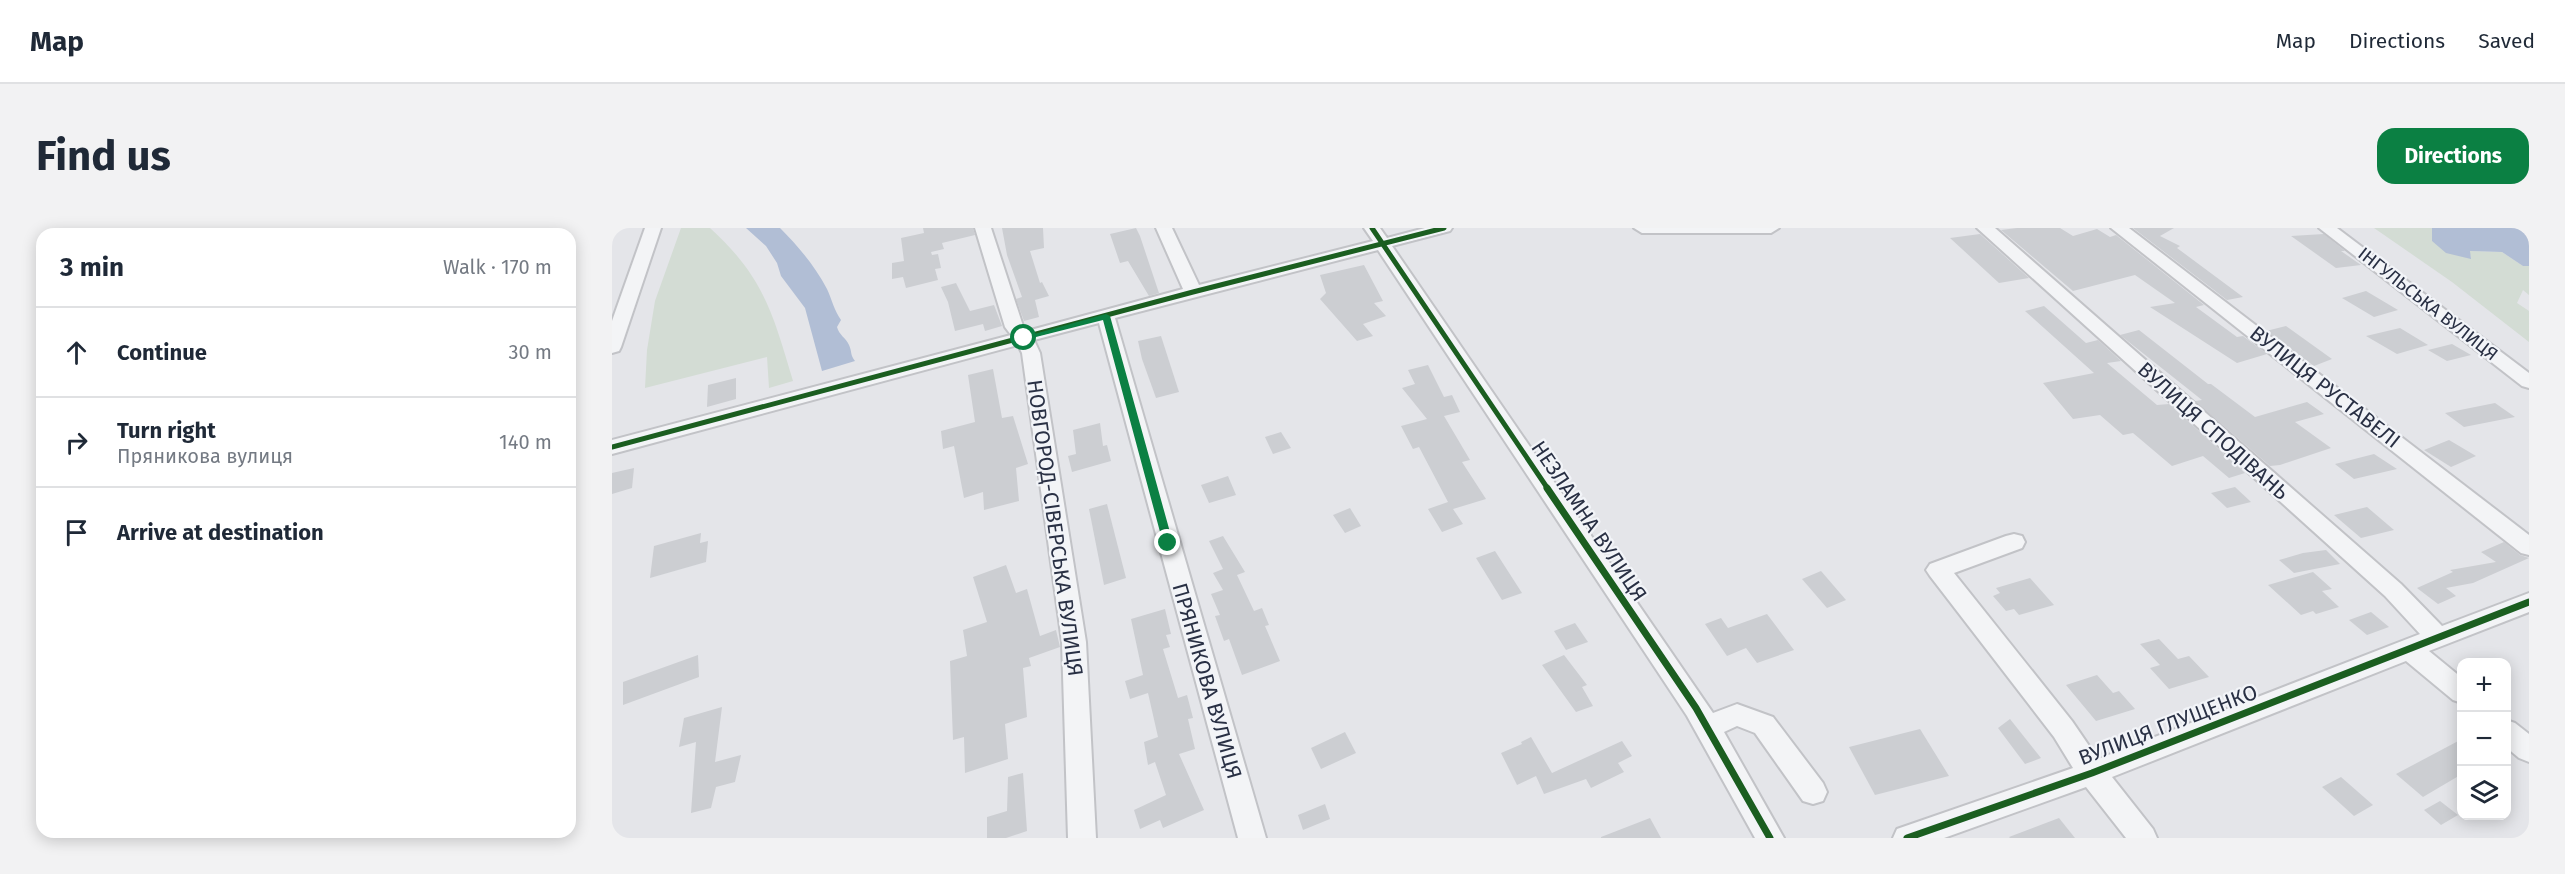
<!DOCTYPE html>
<meta charset="utf-8">
<style>
:root{--surface:#fff;--page:#f2f2f3;--text:#1f2937;--muted:#747a83;--line:#e0e1e3;--accent:#0b8043}
body{margin:0;font-family:"Fira Sans",sans-serif;background:var(--page);color:var(--text)}
.controls{position:absolute;right:18px;bottom:18px;display:grid;overflow:hidden;border-radius:12px;box-shadow:0 3px 15px #0003}
.controls button{width:54px;height:54px;display:grid;place-items:center;padding:0;border:0;border-bottom:2px solid var(--line);background:var(--surface);color:var(--text);font:30px sans-serif}
.stop{position:absolute;width:18px;height:18px;margin:-14px;border:4px solid #0b8043;border-radius:50%;background:#fff}
.stop.end{background:#0b8043;border-color:#fff;box-shadow:0 2px 6px #0008}
.list{margin:0;padding:0;list-style:none}
h2{display:flex;justify-content:space-between;align-items:center;height:78px;margin:0;padding:0 24px;font-size:26px}
h2 small{font-size:20px;font-weight:400;color:var(--muted)}
.list li{display:grid;grid-template-columns:39px 1fr auto;gap:18px;align-items:center;box-sizing:border-box;height:90px;padding:0 24px;border-top:2px solid var(--line)}
.list b{display:block;font-size:22px;white-space:nowrap}
.list p{margin:0;font-size:20px;white-space:nowrap;color:var(--muted)}
.list em{font-size:20px;font-style:normal;color:var(--muted)}
.icon{flex:none;width:33px;height:33px;fill:none;stroke:currentColor;stroke-width:2;stroke-linecap:round;stroke-linejoin:round}
.map{position:relative;flex:none;width:1917px;height:610px;overflow:hidden;border-radius:18px}
header{display:flex;align-items:center;gap:36px;box-sizing:border-box;height:84px;padding:0 30px;background:var(--surface);border-bottom:2px solid var(--line)}
header strong{font-size:28px}
nav{display:flex;gap:33px;margin-inline-start:auto;font-size:21px}
.intro{display:flex;align-items:center;justify-content:space-between;box-sizing:border-box;height:144px;padding:0 36px}
h1{margin:0;font-size:42px}
.button{padding:15px 27px;border-radius:18px;background:var(--accent);color:#fff;font-size:21px;font-weight:700}
main{display:flex;gap:36px;padding:0 36px}
aside{flex:1;background:var(--surface);border-radius:18px;box-shadow:0 3px 15px #0003}
.map>svg:first-child{display:block}
.green{fill:#d3dcd4}
.water{fill:#b1bed5}
.building{fill:#ccced2}
.lines{fill:none;stroke-linecap:round;stroke-linejoin:round}
.minor-casing{stroke:#c2c3c7;stroke-width:4}
.minor{fill:#f3f4f6;fill-rule:evenodd}
.cycleway-far1-casing{stroke:#f2f4f8;stroke-width:8}
.cycleway-casing{stroke:#f2f4f8;stroke-width:10}
.cycleway-far1{stroke:#1b5e20;stroke-width:5}
.cycleway{stroke:#1b5e20;stroke-width:7}
.route{fill:#0b8043}
.labels{text-anchor:middle;stroke-width:4.5;stroke-linejoin:round;paint-order:stroke}
.far-street-label{font-size:18px;fill:#293044;stroke:#f2f4f8}
.street-label{font-size:21px;fill:#293044;stroke:#f2f4f8}
</style>
<header>
<strong>Map</strong>
<nav><a>Map</a><a>Directions</a><a>Saved</a></nav>
</header>
<div class="intro"><h1>Find us</h1><a class="button">Directions</a></div>
<main>
<aside>
<h2>3 min<small>Walk · 170 m</small></h2>
<ul class="list">
<li><svg class="icon" aria-label="ahead" viewBox="0 0 24 24"><path d="M12 20V5M6 11l6-6 6 6"/></svg><div><b>Continue</b></div><em>30 m</em></li>
<li><svg class="icon" aria-label="right" viewBox="0 0 24 24"><path d="M7 20v-9h11M14 6l5 5-5 5"/></svg><div><b>Turn right</b><p>Пряникова вулиця</p></div><em>140 m</em></li>
<li><svg class="icon" aria-label="arrive" viewBox="0 0 24 24"><path d="M6 21V4h12l-3 4 3 4H6"/></svg><div><b>Arrive at destination</b></div></li>
</ul>
</aside>
<div class="map">
<svg width="1917" height="610" viewBox="0 0 1917 610">
<rect width="100%" height="100%" fill="#e4e5e9"/>
<!-- green -->
<g class="green">
<path d="M69 0H98C152 49 161 86 181 153L157 160 155 129 33 160 35 122 43 73Z"/>
<polygon points="1762,0 1820,0 1820,13 1859,30 1857,23 1890,24 1911,38 1917,38 1917,67 1911,62 1905,75 1917,83 1917,114 1840,54"/>
</g>
<!-- water -->
<g class="water">
<path d="M134 0H168C186 18 203 38 215 61 220 72 222 82 229 92L225 99C227 107 234 110 237 117 240 123 238 127 243 133L210 143 193 80 169 48 165 35 154 18Z"/>
<polygon points="1820,0 1917,0 1917,38 1911,38 1890,24 1858,23 1859,31 1834,25 1820,13"/>
</g>
<!-- building -->
<g class="building">
<polygon points="311,0 361,0 363,7 330,15 332,21 319,24 320,27 326,26 329,40 323,41 326,52 294,60 291,49 280,51 280,35 292,33 289,10 312,5"/>
<polygon points="390,0 431,0 432,20 418,23 428,55 430,54 437,68 423,72 427,89 412,93 404,71 410,69 395,27"/>
<polygon points="524,0 528,8 547,65 537,68 516,33 508,35 498,6"/>
<polygon points="1405,0 1448,0 1461,8 1485,1 1498,9 1504,7 1592,77 1584,79 1625,109 1631,108 1655,126 1625,135 1538,79 1563,75 1523,47 1461,63 1389,2"/>
<polygon points="1521,0 1562,0 1548,8 1568,18 1565,20 1631,69 1615,72"/>
<polygon points="1368,6 1417,50 1387,55 1338,10"/>
<polygon points="1712,6 1733,23 1729,23 1749,37 1724,40 1679,8"/>
<polygon points="752,37 771,73 762,75 774,88 751,96 761,108 745,113 708,71 714,65 708,47"/>
<polygon points="344,55 358,83 382,77 390,98 373,103 371,96 343,103 336,74 329,59"/>
<polygon points="1754,63 1786,82 1762,89 1730,70"/>
<polygon points="1432,78 1474,115 1486,112 1509,133 1495,135 1545,177 1557,176 1633,245 1617,250 1591,228 1560,238 1521,205 1511,207 1488,187 1461,191 1431,155 1482,145 1413,83"/>
<polygon points="1674,98 1720,131 1702,138 1654,103"/>
<polygon points="1788,100 1816,117 1785,126 1754,108"/>
<polygon points="1527,102 1596,156 1599,156 1643,189 1695,174 1712,186 1683,194 1719,220 1668,237 1658,238 1583,173 1590,172 1508,107"/>
<polygon points="549,108 567,164 544,170 530,131 526,113"/>
<polygon points="1840,116 1859,127 1835,133 1816,122"/>
<polygon points="816,137 832,169 840,167 848,184 832,188 858,232 850,234 874,271 841,281 851,296 830,304 816,281 836,274 807,219 801,221 789,198 815,191 790,160 803,156 796,142"/>
<polygon points="381,141 390,190 401,188 416,236 404,240 407,273 372,282 371,264 352,270 342,218 331,221 329,203 363,194 356,147"/>
<polygon points="124,150 124,171 95,179 96,157"/>
<polygon points="1883,175 1903,189 1852,199 1833,185"/>
<polygon points="488,195 491,218 495,217 499,233 460,244 456,228 464,226 461,202"/>
<polygon points="669,204 679,220 661,226 653,209"/>
<polygon points="1837,212 1864,228 1839,239 1812,222"/>
<polygon points="1762,226 1785,241 1742,251 1723,236"/>
<polygon points="22,240 20,260 0,266 0,245"/>
<polygon points="616,248 624,267 597,275 589,257"/>
<polygon points="1623,259 1639,274 1615,280 1599,265"/>
<polygon points="495,276 514,350 492,357 477,281"/>
<polygon points="1755,279 1782,302 1749,310 1722,287"/>
<polygon points="738,280 749,298 733,305 721,287"/>
<polygon points="89,305 88,315 96,313 94,334 38,350 42,318"/>
<polygon points="611,308 633,344 625,347 642,383 650,380 657,397 653,398 668,433 630,447 617,411 612,413 603,388 608,387 599,366 611,362 601,345 611,341 597,313"/>
<polygon points="1892,314 1908,327 1917,330 1861,355 1834,360 1844,368 1826,376 1805,360 1841,344 1838,342 1884,334 1869,324"/>
<polygon points="1714,322 1728,336 1682,345 1667,332 1691,325"/>
<polygon points="883,323 910,365 890,372 864,330"/>
<polygon points="394,337 404,365 415,361 428,408 444,402 448,419 417,430 419,438 411,440 415,489 393,496 396,531 353,545 352,509 341,512 338,433 355,428 351,402 375,394 361,349"/>
<polygon points="1209,343 1234,372 1215,380 1190,351"/>
<polygon points="1701,344 1720,361 1710,363 1727,379 1704,386 1701,383 1689,387 1656,357"/>
<polygon points="1418,350 1442,377 1407,387 1402,381 1394,383 1381,368 1388,365 1384,360"/>
<polygon points="553,381 559,406 554,407 558,419 551,421 566,470 575,467 581,490 576,491 583,521 567,526 592,582 551,600 548,592 528,601 522,582 554,567 543,534 536,537 532,514 546,509 536,465 518,471 513,453 531,447 519,391"/>
<polygon points="1759,384 1777,399 1755,407 1737,392"/>
<polygon points="1155,386 1182,422 1145,435 1134,420 1115,428 1093,396 1109,390 1116,400"/>
<polygon points="963,395 976,414 954,422 942,403"/>
<polygon points="1547,411 1566,431 1577,428 1597,449 1557,461 1538,440 1548,437 1528,416"/>
<polygon points="86,427 87,449 11,477 11,454"/>
<polygon points="952,427 975,457 970,459 981,478 964,484 930,437"/>
<polygon points="1485,447 1501,465 1507,463 1523,481 1484,493 1454,457"/>
<polygon points="110,479 103,534 129,527 123,554 104,559 99,580 79,585 84,514 67,519 72,490"/>
<polygon points="1398,491 1429,530 1413,536 1386,500"/>
<polygon points="1308,501 1337,548 1263,567 1237,519"/>
<polygon points="733,504 744,525 709,541 699,520"/>
<polygon points="919,509 940,545 1010,513 1020,528 1006,535 1012,544 979,560 974,551 932,566 924,548 905,557 889,525 910,516 909,514"/>
<polygon points="1850,511 1850,546 1811,569 1784,546"/>
<polygon points="411,545 415,603 394,610 375,610 375,589 395,583 396,549"/>
<polygon points="1729,549 1761,577 1742,588 1710,559"/>
<polygon points="1828,573 1846,587 1829,597 1812,582"/>
<polygon points="713,576 718,591 691,602 686,587"/>
<polygon points="1038,590 1049,610 989,610 989,609"/>
<polygon points="1447,590 1463,610 1398,610 1397,609"/>
</g>
<g class="lines">
<!-- minor casing -->
<g class="minor-casing">
<g id="minor">
<polygon points="33,0 49,0 9,119 7,123 0,125 0,93"/>
<polygon points="363,0 379,0 411,98 415,103 571,61 544,0 560,0 587,57 761,13 752,0 768,0 775,10 813,0 840,0 838,3 780,18 1101,485 1125,476 1161,489 1211,555 1215,564 1211,573 1201,576 1191,573 1143,505 1125,498 1112,504 1172,610 1143,610 1075,488 766,22 503,90 654,610 626,610 487,95 422,112 428,125 474,414 484,610 456,610 450,414 410,125 406,117 0,226 0,212 399,107 393,99"/>
<polygon points="1022,0 1167,0 1159,5 1030,5"/>
<polygon points="1365,0 1383,0 1789,356 1830,398 1917,365 1917,384 1817,423 1850,450 1850,475 1841,472 1794,433 1500,549 1541,601 1545,610 1514,610 1474,559 1332,610 1281,610 1285,601 1461,540 1442,509 1318,348 1314,342 1318,336 1394,308 1402,306 1410,308 1413,314 1410,320 1342,345 1460,493 1486,531 1808,406 1773,368"/>
<polygon points="1499,0 1517,0 1917,307 1917,327 1909,325"/>
<polygon points="1707,0 1725,0 1917,145 1917,160 1910,158"/>
<polygon points="1894,492 1903,495 1917,506 1917,534 1907,530 1894,519"/>
</g>
</g>
<!-- minor -->
<use href="#minor" class="minor"/>
<!-- cycleway-far1 casing -->
<g class="cycleway-far1-casing">
<g id="cycleway-far1">
<polyline points="760,0 936,261"/>
<polyline points="0,219 581,64 832,0"/>
</g>
</g>
<!-- cycleway casing -->
<g class="cycleway-casing">
<g id="cycleway">
<polyline points="935,260 1084,480 1158,610"/>
<polyline points="1295,610 1480,545 1917,374"/>
</g>
</g>
<!-- cycleway-far1 -->
<use href="#cycleway-far1" class="cycleway-far1"/>
<!-- cycleway -->
<use href="#cycleway" class="cycleway"/>
</g>
<!-- route -->
<polygon class="route" points="494,86 498,88 561,315 556,319 551,315 491,92 412,112 408,110"/>
<g class="labels">
<!-- far-street labels -->
<g class="far-street-label">
<text transform="translate(1816 76) rotate(38)" y="6">ІНГУЛЬСЬКА ВУЛИЦЯ</text>
</g>
<!-- street labels -->
<g class="street-label">
<text transform="translate(1713 159) rotate(38)" y="7">ВУЛИЦЯ РУСТАВЕЛІ</text>
<text transform="translate(1601 203) rotate(42)" y="7">ВУЛИЦЯ СПОДІВАНЬ</text>
<text transform="translate(977 293) rotate(56)" y="7">НЕЗЛАМНА ВУЛИЦЯ</text>
<text transform="translate(443 300) rotate(82)" y="7">НОВГОРОД-СІВЕРСЬКА ВУЛИЦЯ</text>
<text transform="translate(595 453) rotate(74)" y="7">ПРЯНИКОВА ВУЛИЦЯ</text>
<text transform="translate(1556 497) rotate(-21)" y="7">ВУЛИЦЯ ГЛУЩЕНКО</text>
</g>
</g>
</svg>
<div class="controls">
<button>+</button>
<button>−</button>
<button><svg class="icon" aria-label="layers" viewBox="0 0 24 24"><path d="M12 4l9 5-9 5-9-5zM3 14l9 5 9-5"/></svg></button>
</div>
<div class="stop" style="left:412px;top:110px"></div>
<div class="stop end" style="left:556px;top:315px"></div>
</div>
</main>
